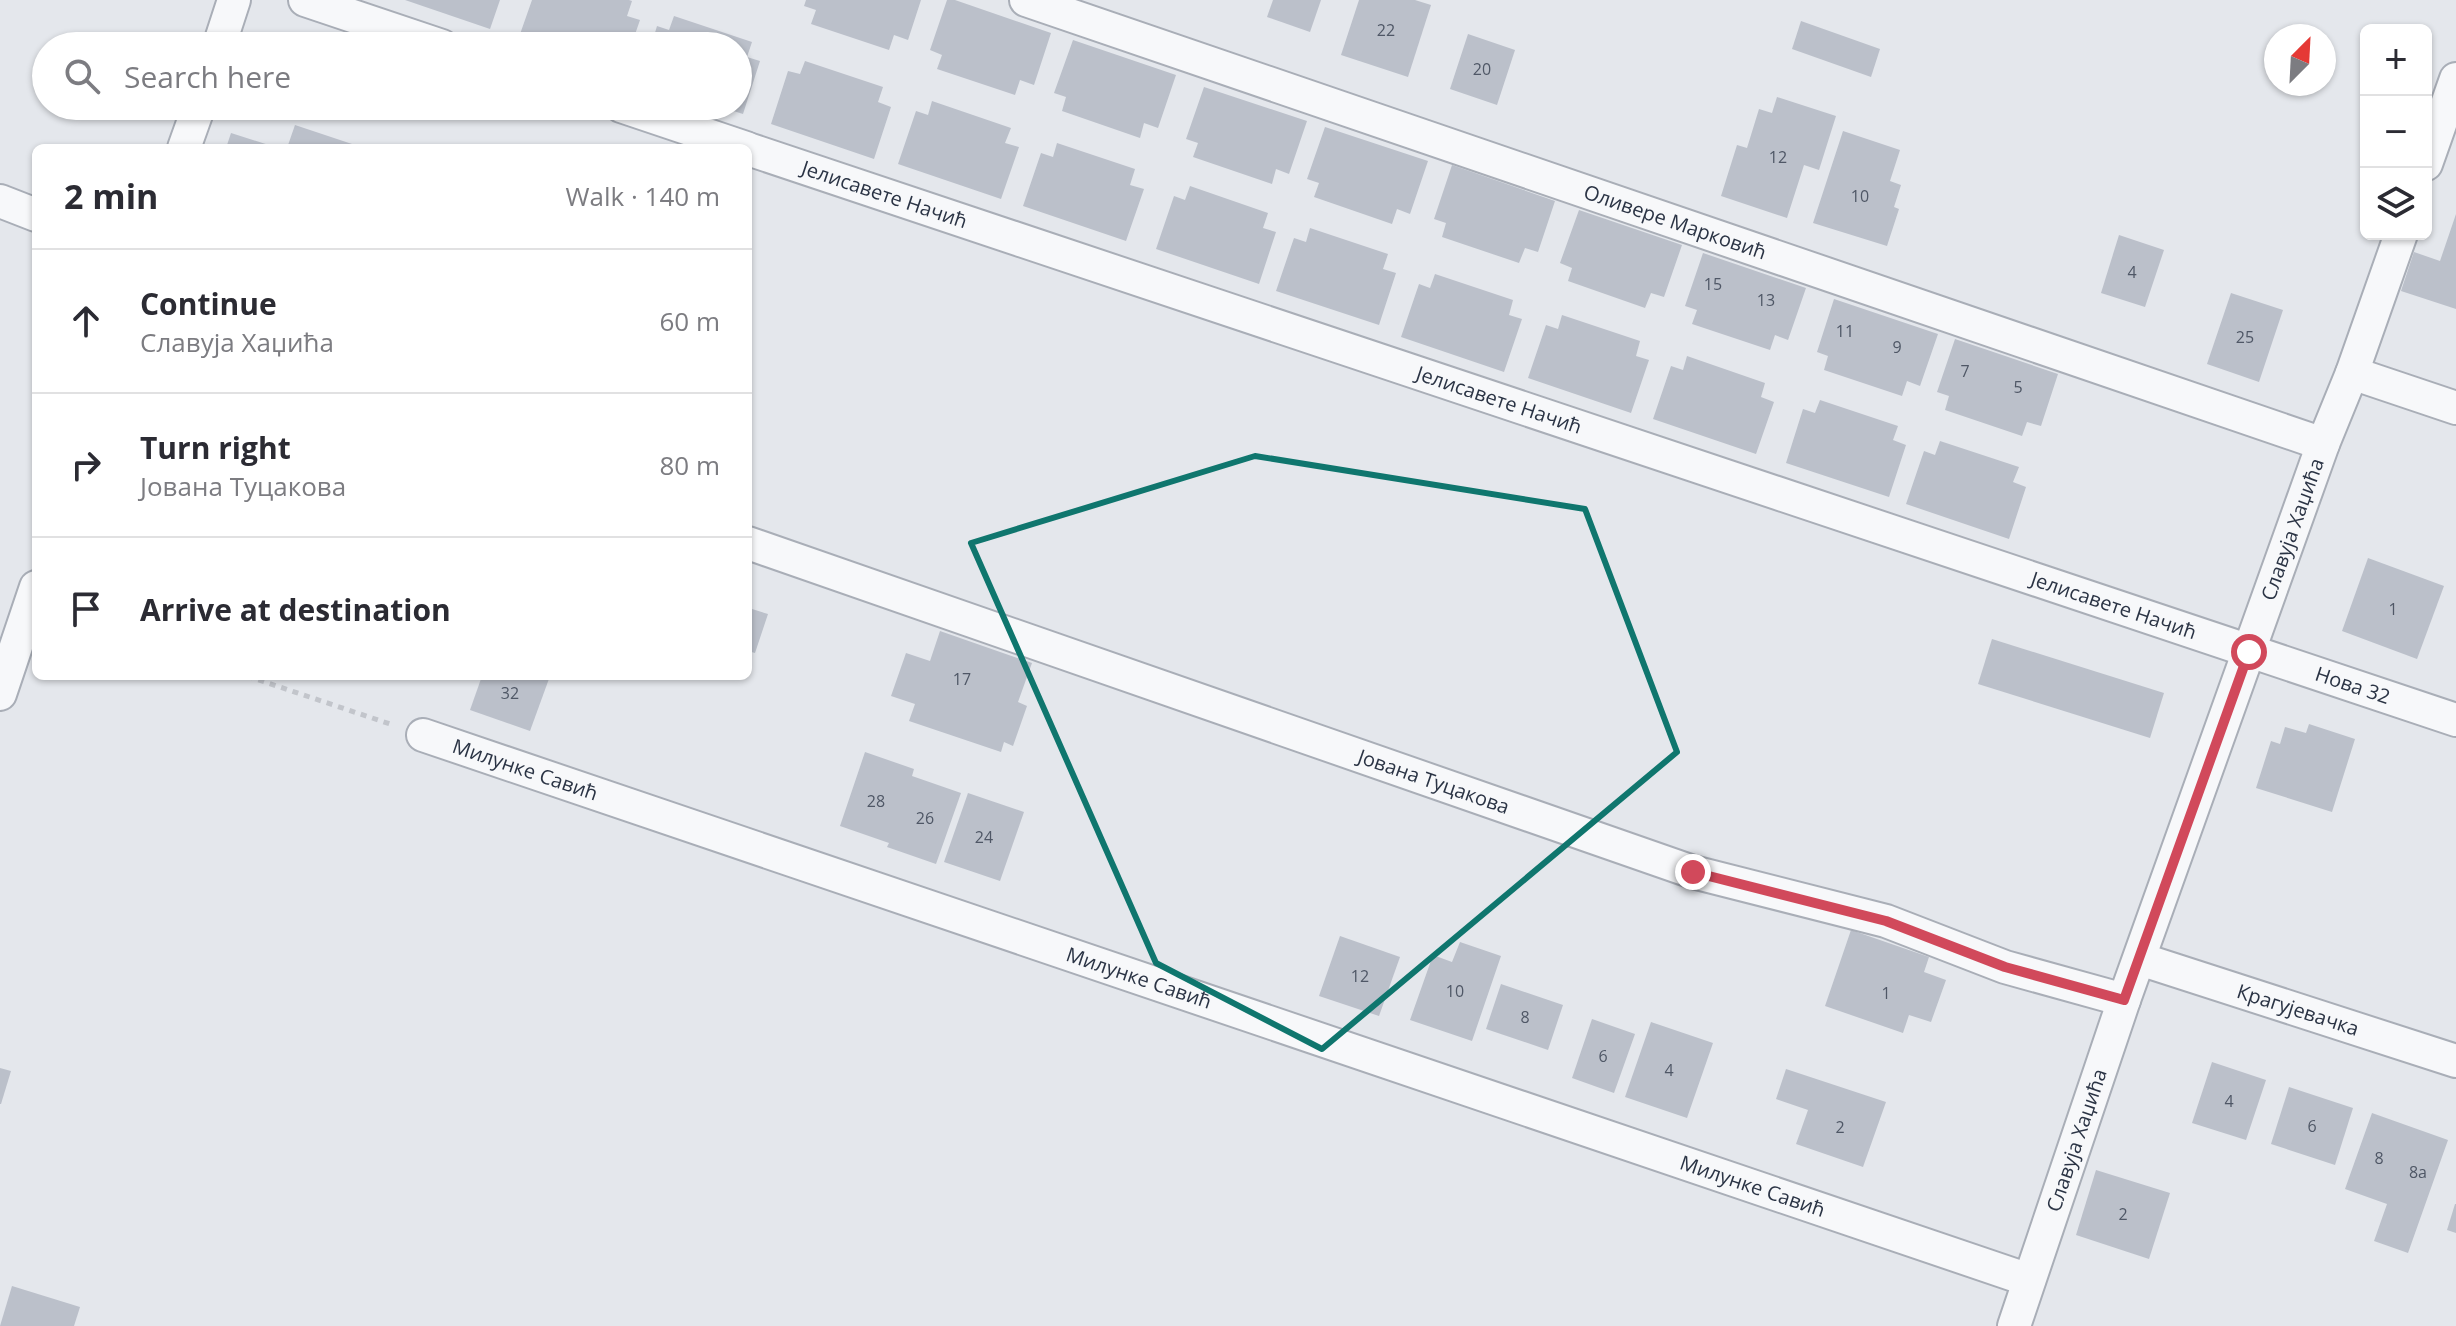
<!DOCTYPE html>
<meta charset="utf-8">
<style>
:root{--surface:#fff;--page:#f2f2f3;--text:#2b2b33;--muted:#7c7c81;--line:#e1e1e2}
body{margin:0;font-family:"Open Sans",sans-serif;background:var(--page);color:var(--text)}
.controls{position:absolute;right:24px;top:24px;display:grid;overflow:hidden;border-radius:12px;box-shadow:0 2px 6px #0004}
.controls button{width:72px;height:72px;display:grid;place-items:center;padding:0;border:0;border-bottom:2px solid var(--line);background:var(--surface);color:var(--text);font:40px sans-serif}
.compass{position:absolute;left:2264px;top:24px;width:72px;height:72px;border-radius:50%;background:var(--surface);box-shadow:0 2px 6px #0004;rotate:24deg}
.stop{position:absolute;width:24px;height:24px;margin:-18px;border:6px solid #d1495b;border-radius:50%;background:#fff}
.stop.end{background:#d1495b;border-color:#fff;box-shadow:0 2px 8px #0008}
.list{margin:0;padding:0;list-style:none}
h2{display:flex;justify-content:space-between;align-items:center;height:104px;margin:0;padding:0 32px;font-size:34px}
h2 small{font-size:26px;font-weight:400;color:var(--muted)}
.list li{display:grid;grid-template-columns:52px 1fr auto;gap:24px;align-items:center;box-sizing:border-box;height:144px;padding:0 32px;border-top:2px solid var(--line)}
.list b{display:block;font-size:30px;white-space:nowrap}
.list p{margin:0;font-size:26px;white-space:nowrap;color:var(--muted)}
.list em{font-size:26px;font-style:normal;color:var(--muted)}
.icon{flex:none;width:44px;height:44px;fill:none;stroke:currentColor;stroke-width:2;stroke-linecap:round;stroke-linejoin:round}
.map{position:relative;flex:none;width:2456px;height:1326px;overflow:hidden}
.search{position:absolute;background:var(--surface);box-shadow:0 2px 6px #0004;left:32px;top:32px;width:720px;height:88px;display:flex;align-items:center;gap:20px;box-sizing:border-box;padding:0 28px;border-radius:44px;color:var(--muted);font-size:30px}
.panel{position:absolute;background:var(--surface);box-shadow:0 2px 6px #0004;left:32px;top:144px;width:720px;height:536px;border-radius:12px}
.map>svg:first-child{display:block}
.building{fill:#bbc0ca}
.lines{fill:none;stroke-linecap:round;stroke-linejoin:round}
.minor-casing{stroke:#a9aeb7;stroke-width:36}
.path{stroke:#c2c5cb;stroke-width:5;stroke-dasharray:6 6;stroke-linecap:butt}
.minor{stroke:#f7f8fa;stroke-width:32}
.route{stroke:#d1495b;stroke-width:10}
.marked{fill:none;stroke:#0f766e;stroke-width:6;stroke-linejoin:round}
.labels{text-anchor:middle;stroke-width:7;stroke-linejoin:round;paint-order:stroke}
.number-label{font-size:16px;fill:#4f5766}
.street-label{font-size:20px;fill:#2b3445;stroke:#f4f6f9}
</style>
<div class="map">
<svg width="2456" height="1326" viewBox="0 0 2456 1326">
<rect width="100%" height="100%" fill="#e4e7ec"/>
<!-- building -->
<g class="building">
<polygon points="405,0 500,0 490,29"/>
<polygon points="532,0 629,0 632,1 627,16 640,20 631,46 545,46 519,37"/>
<polygon points="806,0 921,0 908,40 894,35 889,50 811,24 816,10 804,6"/>
<polygon points="947,0 955,0 1051,33 1034,85 1020,80 1015,95 937,69 942,55 930,50"/>
<polygon points="1273,0 1321,0 1310,32 1267,17"/>
<polygon points="1359,0 1415,0 1431,5 1408,77 1341,55"/>
<polygon points="674,16 752,42 747,57 760,61 743,114 721,107 738,106 738,46 651,46 657,26 669,30"/>
<polygon points="1801,21 1880,49 1871,77 1792,49"/>
<polygon points="1468,34 1515,50 1497,105 1450,89"/>
<polygon points="1073,40 1176,75 1158,128 1144,123 1140,138 1062,111 1066,97 1054,93"/>
<polygon points="805,61 883,87 878,102 891,107 874,159 771,124 788,71 800,74"/>
<polygon points="1204,87 1307,121 1289,174 1276,169 1272,184 1193,157 1198,143 1186,139"/>
<polygon points="1777,97 1836,116 1819,170 1804,165 1787,218 1721,196 1737,145 1747,148 1759,109 1772,113"/>
<polygon points="932,101 1011,128 1005,143 1019,147 1001,199 898,164 916,111 928,115"/>
<polygon points="295,125 361,147 361,148 287,148"/>
<polygon points="1325,127 1428,161 1410,214 1397,209 1392,224 1314,197 1319,183 1307,179"/>
<polygon points="1843,131 1900,150 1890,181 1901,185 1894,207 1899,209 1887,246 1813,223"/>
<polygon points="231,133 275,147 275,148 226,148"/>
<polygon points="1057,143 1135,169 1130,185 1144,189 1126,241 1023,206 1041,153 1053,157"/>
<polygon points="1452,165 1555,201 1538,252 1525,248 1519,263 1442,237 1446,223 1434,219"/>
<polygon points="1190,186 1268,213 1263,228 1276,232 1259,284 1156,249 1174,196 1185,200"/>
<polygon points="1579,210 1682,245 1664,297 1651,293 1645,308 1568,281 1572,268 1560,263"/>
<polygon points="2456,214 2456,309 2401,291 2414,252 2440,261"/>
<polygon points="1310,228 1388,254 1383,269 1396,273 1379,325 1276,291 1294,238 1306,242"/>
<polygon points="2119,235 2164,250 2145,307 2101,293"/>
<polygon points="1703,253 1806,288 1788,340 1775,335 1770,350 1692,324 1697,310 1685,306"/>
<polygon points="1435,274 1513,300 1509,315 1522,319 1504,372 1401,337 1419,284 1430,288"/>
<polygon points="2231,293 2283,310 2259,382 2207,364"/>
<polygon points="1834,299 1938,334 1920,386 1907,381 1902,396 1824,370 1828,356 1817,352"/>
<polygon points="1562,315 1640,341 1636,356 1649,360 1631,413 1528,378 1546,325 1558,329"/>
<polygon points="1955,339 2058,374 2041,426 2027,422 2022,436 1945,410 1949,396 1937,392"/>
<polygon points="1687,356 1765,383 1761,397 1774,402 1756,454 1653,419 1671,366 1683,370"/>
<polygon points="1820,400 1898,426 1893,440 1906,445 1889,497 1786,463 1803,409 1815,413"/>
<polygon points="1940,441 2019,467 2013,482 2026,487 2009,539 1906,504 1924,451 1935,455"/>
<polygon points="2368,558 2444,586 2417,659 2342,631"/>
<polygon points="748,599 752,609 768,614 755,653 748,651"/>
<polygon points="940,631 1032,663 1018,702 1027,706 1013,746 1004,742 1001,752 909,721 915,704 891,696 906,653 930,661"/>
<polygon points="1992,639 2164,693 2150,738 1978,684"/>
<polygon points="482,676 550,676 530,731 470,710"/>
<polygon points="2309,724 2355,739 2332,812 2256,788 2271,741 2280,744 2285,727 2306,733"/>
<polygon points="865,752 914,769 912,776 961,793 936,864 887,847 889,843 840,826"/>
<polygon points="968,793 1024,812 1000,881 944,862"/>
<polygon points="1851,930 1929,957 1924,972 1946,980 1931,1022 1909,1015 1903,1033 1825,1006"/>
<polygon points="1340,936 1400,957 1379,1016 1319,996"/>
<polygon points="1460,942 1501,956 1472,1041 1410,1020 1433,955 1452,962"/>
<polygon points="1501,984 1563,1005 1548,1050 1486,1029"/>
<polygon points="1592,1019 1635,1034 1614,1093 1572,1078"/>
<polygon points="1651,1022 1713,1043 1687,1118 1625,1097"/>
<polygon points="2212,1062 2266,1080 2246,1140 2192,1123"/>
<polygon points="0,1068 11,1071 1,1104 0,1104"/>
<polygon points="1786,1069 1886,1102 1863,1167 1796,1144 1808,1110 1776,1099"/>
<polygon points="2289,1087 2353,1108 2335,1165 2271,1144"/>
<polygon points="2372,1113 2448,1140 2408,1253 2374,1241 2387,1204 2345,1189"/>
<polygon points="2096,1170 2170,1193 2149,1259 2076,1235"/>
<polygon points="2455,1204 2456,1204 2456,1233 2447,1230"/>
<polygon points="12,1286 80,1307 74,1326 0,1326"/>
</g>
<g class="lines">
<!-- minor casing -->
<g class="minor-casing">
<g id="minor">
<polyline points="305,0 442,46"/>
<path id="s1" d="M1026 0 2323 444"/>
<polyline points="219,46 234,0"/>
<polyline points="621,106 746,148"/>
<polyline points="184,148 199,106"/>
<path id="s2" d="M748 149 2456 720"/>
<polyline points="2426,164 2456,79"/>
<polyline points="0,201 36,215"/>
<polyline points="2352,373 2456,408"/>
<path id="s3" d="M748 543 1693 872 1886 921 2005 967 2124 1000"/>
<polyline points="0,694 36,587"/>
<path id="s4" d="M423 735 2029 1280"/>
<path id="s5" d="M2140 959 2456 1061"/>
<path id="s6" d="M2014 1326 2124 1000 2323 444 2352 373 2401 234"/>
</g>
</g>
<!-- path -->
<polyline class="path" points="247,676 390,724"/>
<!-- minor -->
<use href="#minor" class="minor"/>
</g>
<g class="lines">
<!-- route -->
<polyline class="route" points="1693,872 1886,921 2005,967 2124,1000 2249,652"/>
</g>
<!-- marked area -->
<path class="marked" d="M1255 456 1585 509 1677 752 1322 1049 1156 963 971 543Z"/>
<g class="labels">
<!-- number labels -->
<g class="number-label">
<text x="1386" y="36">22</text>
<text x="1482" y="75">20</text>
<text x="1778" y="163">12</text>
<text x="1860" y="202">10</text>
<text x="2132" y="278">4</text>
<text x="1713" y="290">15</text>
<text x="1766" y="306">13</text>
<text x="1845" y="337">11</text>
<text x="2245" y="343">25</text>
<text x="1897" y="353">9</text>
<text x="1965" y="377">7</text>
<text x="2018" y="393">5</text>
<text x="2393" y="615">1</text>
<text x="962" y="685">17</text>
<text x="510" y="699">32</text>
<text x="876" y="807">28</text>
<text x="925" y="824">26</text>
<text x="984" y="843">24</text>
<text x="1360" y="982">12</text>
<text x="1455" y="997">10</text>
<text x="1886" y="999">1</text>
<text x="1525" y="1023">8</text>
<text x="1603" y="1062">6</text>
<text x="1669" y="1076">4</text>
<text x="2229" y="1107">4</text>
<text x="2312" y="1132">6</text>
<text x="1840" y="1133">2</text>
<text x="2379" y="1164">8</text>
<text x="2418" y="1178">8a</text>
<text x="2123" y="1220">2</text>
</g>
<!-- street labels -->
<g class="street-label">
<text dy="7" stroke="none"><textPath href="#s2" startOffset="144">Јелисавете Начић</textPath></text>
<text dy="7" stroke="none"><textPath href="#s1" startOffset="686">Оливере Марковић</textPath></text>
<text dy="7" stroke="none"><textPath href="#s2" startOffset="792">Јелисавете Начић</textPath></text>
<text dy="7" stroke="none"><textPath href="#s6" startOffset="844">Славуја Хаџића</textPath></text>
<text dy="7" stroke="none"><textPath href="#s2" startOffset="1440">Јелисавете Начић</textPath></text>
<text dy="7" stroke="none"><textPath href="#s2" startOffset="1692">Нова 32</textPath></text>
<text dy="7" stroke="none"><textPath href="#s4" startOffset="108">Милунке Савић</textPath></text>
<text dy="7" stroke="none"><textPath href="#s3" startOffset="726">Јована Туцакова</textPath></text>
<text dy="7" stroke="none"><textPath href="#s4" startOffset="756">Милунке Савић</textPath></text>
<text dy="7" stroke="none"><textPath href="#s5" startOffset="166">Крагујевачка</textPath></text>
<text dy="7" stroke="none"><textPath href="#s6" startOffset="196">Славуја Хаџића</textPath></text>
<text dy="7" stroke="none"><textPath href="#s4" startOffset="1404">Милунке Савић</textPath></text>
</g>
</g>
</svg>
<div class="controls">
<button>+</button>
<button>−</button>
<button><svg class="icon" aria-label="layers" viewBox="0 0 24 24"><path d="M12 4l9 5-9 5-9-5zM3 14l9 5 9-5"/></svg></button>
</div>
<svg class="compass" viewBox="-18 -18 36 36"><path d="M0-13l5 13h-10z" fill="#e53935"/><path d="M0 13l5-13h-10z" fill="#7c7c81"/></svg>
<div class="stop" style="left:2249px;top:652px"></div>
<div class="stop end" style="left:1693px;top:872px"></div>
<div class="search"><svg class="icon" aria-label="search" viewBox="0 0 24 24"><circle cx="10" cy="10" r="6"/><path d="M15 15l6 6"/></svg>Search here</div>
<section class="panel">
<h2>2 min<small>Walk · 140 m</small></h2>
<ul class="list">
<li><svg class="icon" aria-label="ahead" viewBox="0 0 24 24"><path d="M12 20V5M6 11l6-6 6 6"/></svg><div><b>Continue</b><p>Славуја Хаџића</p></div><em>60 m</em></li>
<li><svg class="icon" aria-label="right" viewBox="0 0 24 24"><path d="M7 20v-9h11M14 6l5 5-5 5"/></svg><div><b>Turn right</b><p>Јована Туцакова</p></div><em>80 m</em></li>
<li><svg class="icon" aria-label="arrive" viewBox="0 0 24 24"><path d="M6 21V4h12l-3 4 3 4H6"/></svg><div><b>Arrive at destination</b></div></li>
</ul>
</section>
</div>
